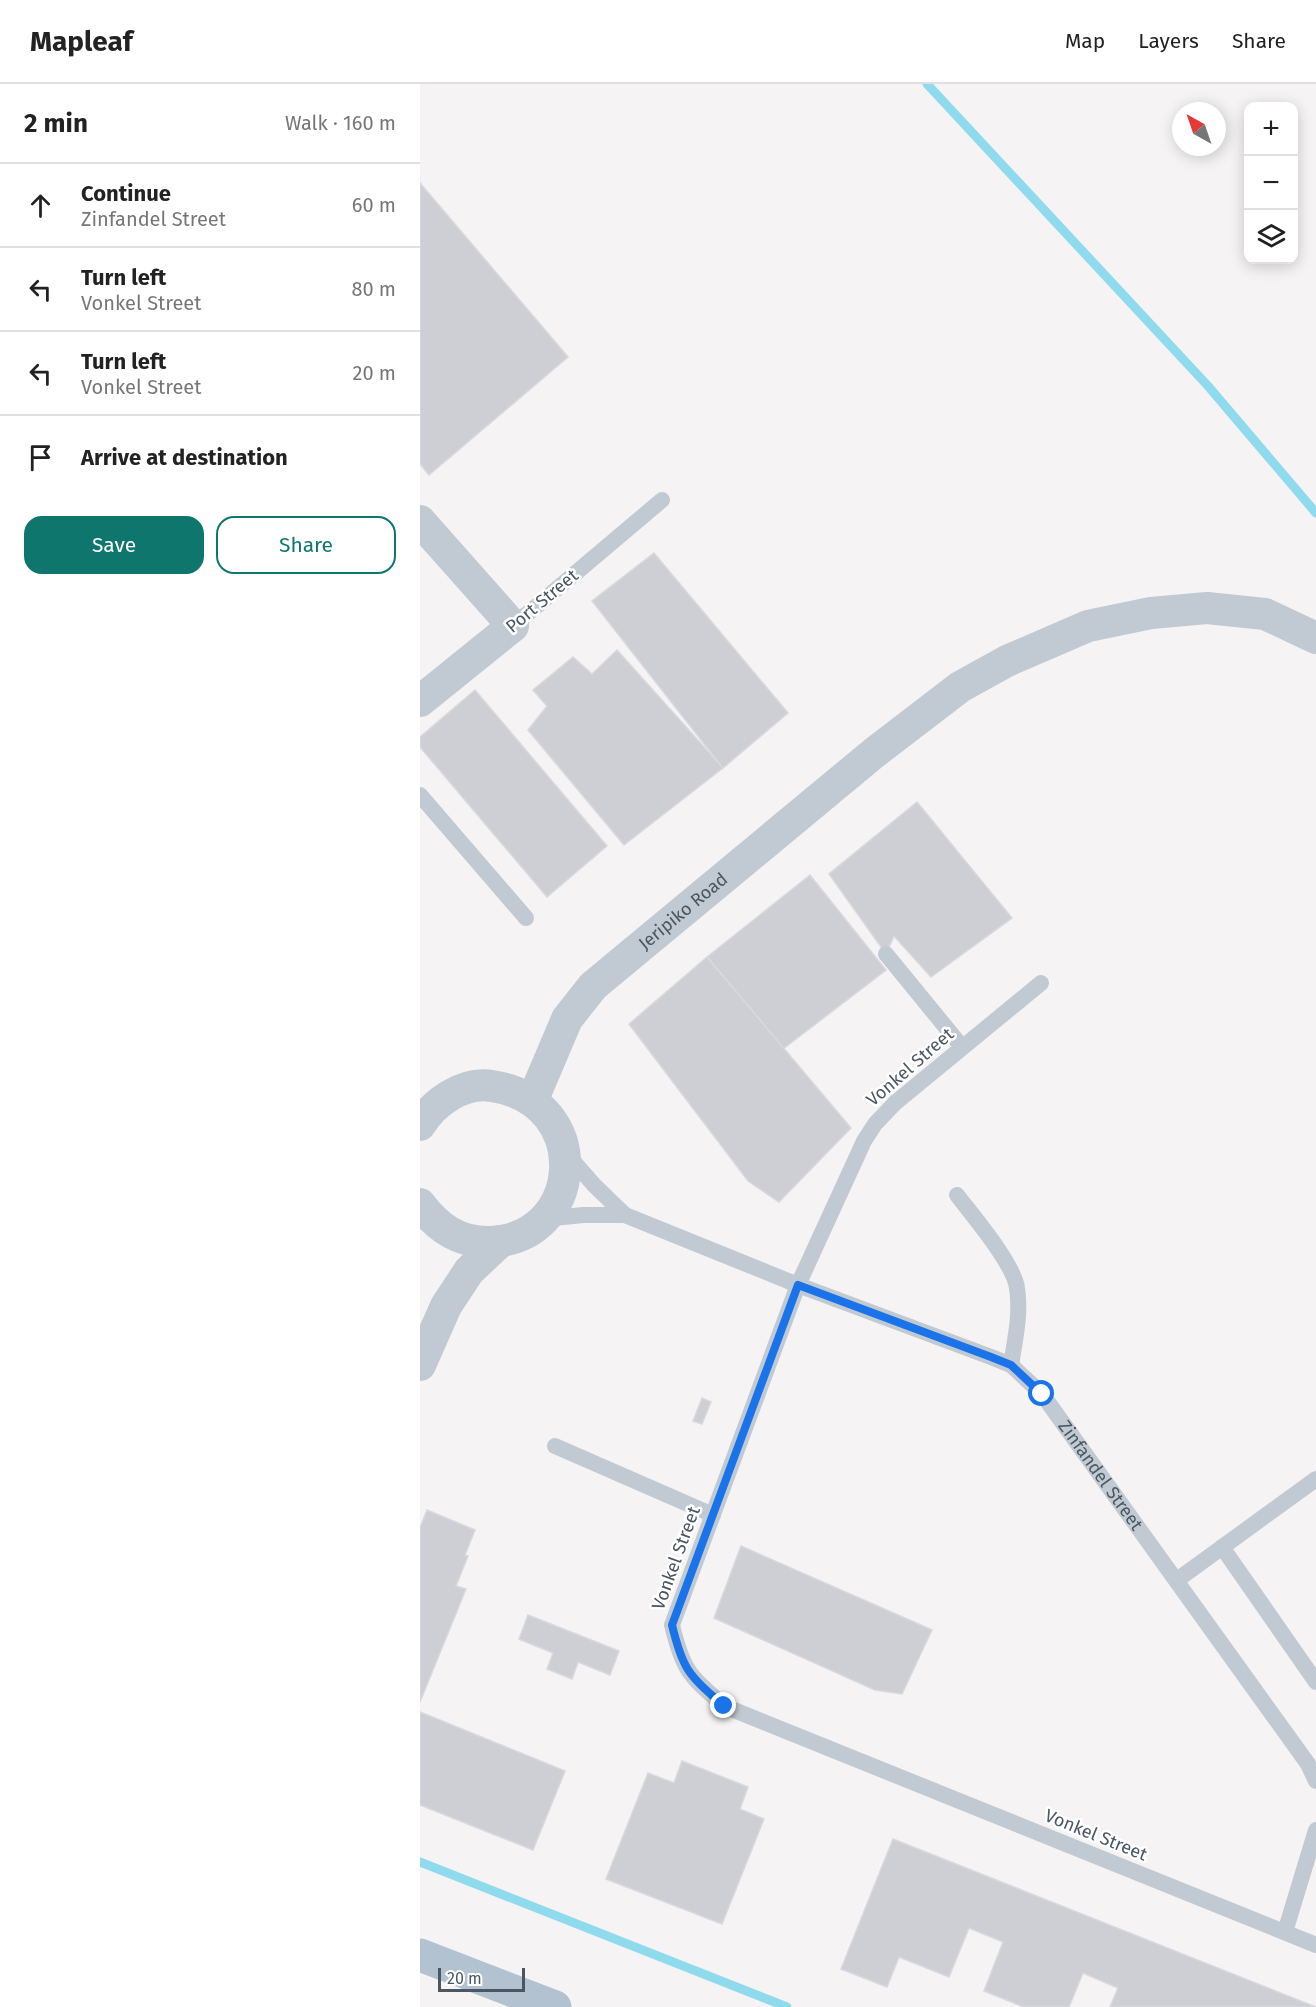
<!DOCTYPE html>
<meta charset="utf-8">
<style>
:root{--surface:#fff;--page:#f2f2f2;--text:#222;--muted:#767676;--line:#e0e0e0;--accent:#0f766e}
body{margin:0;font-family:"Fira Sans",sans-serif;background:var(--page);color:var(--text)}
.controls{position:absolute;right:18px;top:18px;display:grid;overflow:hidden;border-radius:12px;box-shadow:0 3px 15px #0003}
.controls button{width:54px;height:54px;display:grid;place-items:center;padding:0;border:0;border-bottom:2px solid var(--line);background:var(--surface);color:var(--text);font:30px sans-serif}
.compass{position:absolute;left:752px;top:18px;width:54px;height:54px;border-radius:50%;background:var(--surface);box-shadow:0 3px 15px #0003;rotate:320deg}
.scale{position:absolute;left:18px;bottom:15px;width:87px;box-sizing:border-box;padding-left:6px;border:3px solid #4a5661;border-top:0;font-size:16px;line-height:21px;white-space:nowrap;color:#4a5661;-webkit-text-stroke:4px #fff;paint-order:stroke}
.stop{position:absolute;width:18px;height:18px;margin:-14px;border:4px solid #1a73e8;border-radius:50%;background:#fff}
.stop.end{background:#1a73e8;border-color:#fff;box-shadow:0 2px 6px #0008}
.list{margin:0;padding:0;list-style:none}
h2{display:flex;justify-content:space-between;align-items:center;height:78px;margin:0;padding:0 24px;font-size:26px}
h2 small{font-size:20px;font-weight:400;color:var(--muted)}
.list li{display:grid;grid-template-columns:39px 1fr auto;gap:18px;align-items:center;box-sizing:border-box;height:84px;padding:0 24px;border-top:2px solid var(--line)}
.list b{display:block;font-size:22px;white-space:nowrap}
.list p{margin:0;font-size:20px;white-space:nowrap;color:var(--muted)}
.list em{font-size:20px;font-style:normal;color:var(--muted)}
.actions{display:flex;gap:12px;padding:18px 24px}
.actions a{flex:1;padding:14px 0;border:2px solid var(--accent);border-radius:18px;text-align:center;font-size:21px;color:var(--accent)}
.actions .main{background:var(--accent);color:#fff}
.icon{flex:none;width:33px;height:33px;fill:none;stroke:currentColor;stroke-width:2;stroke-linecap:round;stroke-linejoin:round}
.map{position:relative;flex:none;width:896px;height:1923px;overflow:hidden}
header{display:flex;align-items:center;gap:36px;box-sizing:border-box;height:84px;padding:0 30px;background:var(--surface);border-bottom:2px solid var(--line)}
header strong{font-size:28px}
nav{display:flex;gap:33px;margin-inline-start:auto;font-size:21px}
main{display:flex}
aside{flex:1;background:var(--surface)}
.map>svg:first-child{display:block}
.lines{fill:none;stroke-linecap:round;stroke-linejoin:round}
.stream{stroke:#90daee;stroke-width:9}
.building{fill:#cdcfd5;stroke:#d7d9de;stroke-width:1.5}
.lane{stroke:#c1cad2;stroke-width:16}
.street{stroke:#c1cad2;stroke-width:32}
.primary{stroke:#b3c2d1;stroke-width:33}
.route{stroke:#1a73e8;stroke-width:8}
.labels{text-anchor:middle;stroke-width:5;stroke-linejoin:round;paint-order:stroke}
.street-label{font-size:18px;fill:#4a5661;stroke:#fff}
</style>
<header>
<strong>Mapleaf</strong>
<nav><a>Map</a><a>Layers</a><a>Share</a></nav>
</header>
<main>
<aside>
<h2>2 min<small>Walk · 160 m</small></h2>
<ul class="list">
<li><svg class="icon" aria-label="ahead" viewBox="0 0 24 24"><path d="M12 20V5M6 11l6-6 6 6"/></svg><div><b>Continue</b><p>Zinfandel Street</p></div><em>60 m</em></li>
<li><svg class="icon" aria-label="left" viewBox="0 0 24 24"><path d="M17 20v-9H6M10 6l-5 5 5 5"/></svg><div><b>Turn left</b><p>Vonkel Street</p></div><em>80 m</em></li>
<li><svg class="icon" aria-label="left" viewBox="0 0 24 24"><path d="M17 20v-9H6M10 6l-5 5 5 5"/></svg><div><b>Turn left</b><p>Vonkel Street</p></div><em>20 m</em></li>
<li><svg class="icon" aria-label="arrive" viewBox="0 0 24 24"><path d="M6 21V4h12l-3 4 3 4H6"/></svg><div><b>Arrive at destination</b></div></li>
</ul>
<div class="actions"><a class="main">Save</a><a>Share</a></div>
</aside>
<div class="map">
<svg width="896" height="1923" viewBox="0 0 896 1923">
<rect width="100%" height="100%" fill="#f5f3f3"/>
<g class="lines">
<!-- stream -->
<g class="stream">
<polyline points="507,0 788,302 896,429"/>
<polyline points="0,1778 367,1923"/>
</g>
</g>
<!-- building -->
<g class="building">
<polygon points="0,99 148,273 9,391 0,380"/>
<polygon points="234,469 368,629 303,684 172,517"/>
<polygon points="197,566 303,684 204,761 108,646 127,622 113,606 153,573 172,590"/>
<polygon points="55,606 187,762 127,813 0,663 0,653"/>
<polygon points="497,718 592,834 511,893 474,852 466,870 409,790"/>
<polygon points="390,791 466,886 363,965 287,873"/>
<polygon points="287,873 431,1044 359,1118 328,1097 209,940"/>
<polygon points="282,1314 291,1318 282,1340 273,1337"/>
<polygon points="7,1426 55,1446 45,1471 48,1472 36,1502 46,1505 0,1618 0,1444"/>
<polygon points="321,1462 512,1546 482,1610 455,1606 294,1534"/>
<polygon points="108,1531 199,1567 190,1591 158,1578 152,1595 127,1585 133,1569 99,1555"/>
<polygon points="0,1628 145,1687 113,1766 0,1721"/>
<polygon points="262,1677 328,1703 320,1725 344,1735 302,1840 186,1795 228,1689 254,1699"/>
<polygon points="473,1755 896,1923 690,1923 698,1904 663,1889 649,1923 604,1923 564,1907 583,1858 549,1844 529,1893 479,1873 467,1903 421,1885"/>
</g>
<g class="lines">
<!-- lane -->
<g class="lane">
<polyline points="93,542 242,416"/>
<polyline points="0,711 106,834"/>
<polyline points="466,870 542,963"/>
<path d="M621 899 475 1019 455 1040 444 1057 378 1201 252 1541C263 1587 269 1591 304 1622L896 1861"/>
<polyline points="146,1069 174,1101 205,1131"/>
<path d="M537 1111C553 1132 594 1180 597 1204 601 1230 595 1256 591 1281"/>
<path id="s1" d="M124 1135 163 1131H205L378 1201 571 1273 591 1281 622 1310 888 1680 896 1697"/>
<polyline points="135,1362 293,1431"/>
<polyline points="802,1463 896,1598"/>
<polyline points="757,1496 896,1395"/>
<polyline points="865,1848 896,1746"/>
</g>
<!-- street -->
<g class="street">
<polyline points="0,437 93,542 0,617"/>
<path id="s2" d="M113 1015 147 935 173 902 454 669 540 603 587 577 668 542 731 529 787 524 845 530 896 554"/>
<path d="M0 1041C14 1018 44 997 72 1002 176 1018 164 1157 68 1158 38 1158 17 1143 0 1120"/>
<polyline points="0,1281 26,1222 49,1187 81,1157"/>
</g>
<!-- primary -->
<polyline class="primary" points="0,1871 135,1923"/>
</g>
<g class="lines">
<!-- route -->
<path class="route" d="M304 1622C269 1591 263 1587 252 1541L378 1201 571 1273 591 1281 622 1310"/>
</g>
<g class="labels">
<!-- street labels -->
<g class="street-label">
<text transform="translate(122 517) rotate(-40)" y="6">Port Street</text>
<text dy="6" stroke="none"><textPath href="#s2" startOffset="246">Jeripiko Road</textPath></text>
<text transform="translate(490 983) rotate(-41)" y="6">Vonkel Street</text>
<text dy="6" stroke="none"><textPath href="#s1" startOffset="638">Zinfandel Street</textPath></text>
<text transform="translate(256 1474) rotate(-70)" y="6">Vonkel Street</text>
<text transform="translate(676 1751) rotate(22)" y="6">Vonkel Street</text>
</g>
</g>
</svg>
<div class="controls">
<button>+</button>
<button>−</button>
<button><svg class="icon" aria-label="layers" viewBox="0 0 24 24"><path d="M12 4l9 5-9 5-9-5zM3 14l9 5 9-5"/></svg></button>
</div>
<svg class="compass" viewBox="-18 -18 36 36"><path d="M0-13l5 13h-10z" fill="#e53935"/><path d="M0 13l5-13h-10z" fill="#767676"/></svg>
<div class="scale">20 m</div>
<div class="stop" style="left:622px;top:1310px"></div>
<div class="stop end" style="left:304px;top:1622px"></div>
</div>
</main>
